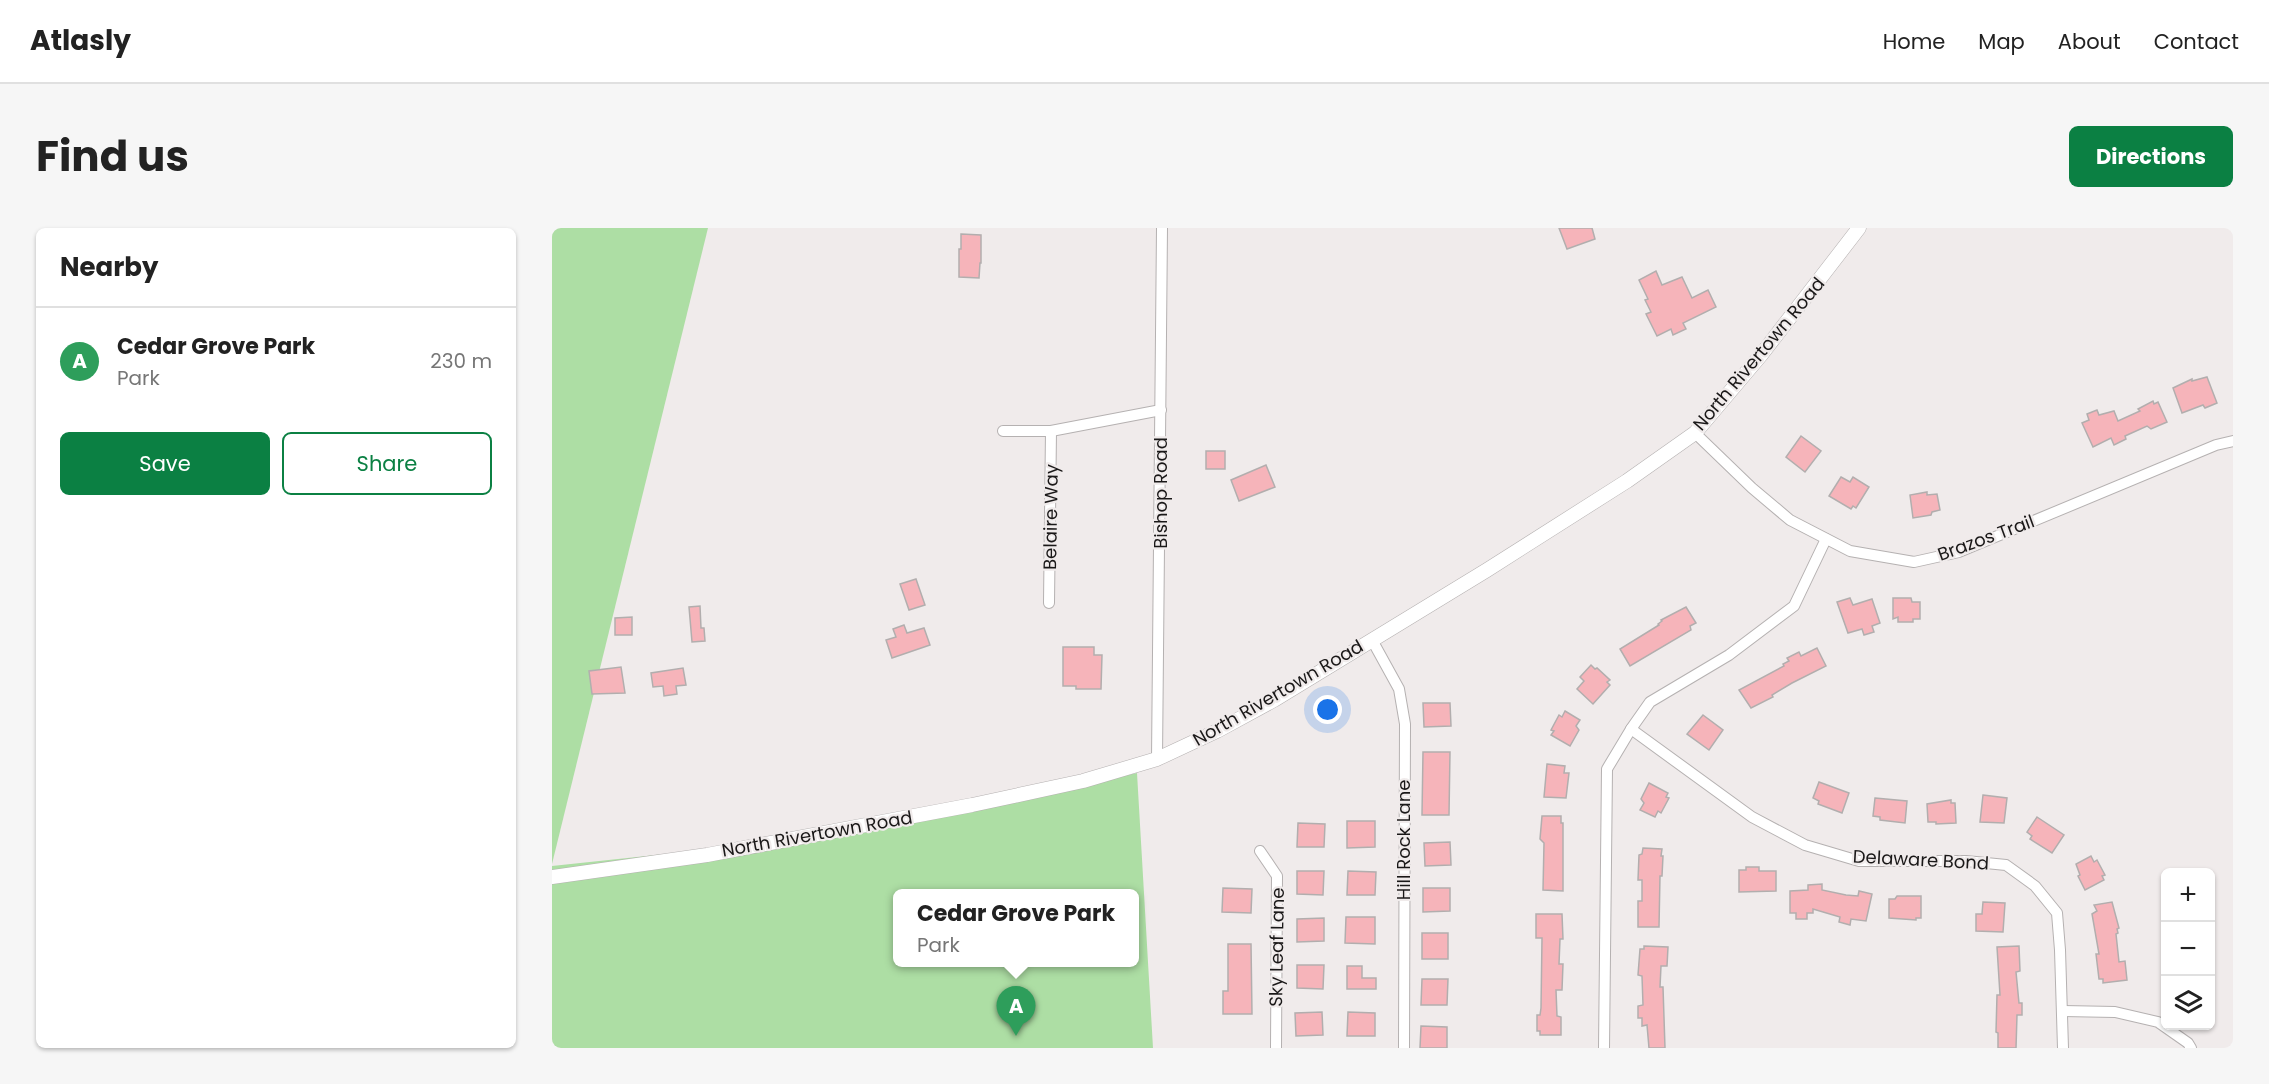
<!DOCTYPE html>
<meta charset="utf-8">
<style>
:root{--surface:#fff;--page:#f6f6f6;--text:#222;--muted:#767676;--line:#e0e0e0;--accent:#0b8043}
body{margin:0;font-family:Poppins,sans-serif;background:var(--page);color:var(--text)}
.controls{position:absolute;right:18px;bottom:18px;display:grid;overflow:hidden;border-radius:9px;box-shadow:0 2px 4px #0004}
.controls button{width:54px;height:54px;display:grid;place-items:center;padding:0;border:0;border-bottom:2px solid var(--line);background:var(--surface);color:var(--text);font:30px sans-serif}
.you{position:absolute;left:776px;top:482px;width:21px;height:21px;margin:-15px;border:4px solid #fff;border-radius:50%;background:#1a73e8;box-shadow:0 0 0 9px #1a73e833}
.badge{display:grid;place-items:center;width:39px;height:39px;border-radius:50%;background:var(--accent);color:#fff;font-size:20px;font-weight:700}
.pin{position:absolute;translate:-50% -50px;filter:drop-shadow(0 2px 3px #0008)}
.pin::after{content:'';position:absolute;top:32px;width:21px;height:18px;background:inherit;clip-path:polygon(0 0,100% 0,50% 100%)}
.popup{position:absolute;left:341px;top:661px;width:246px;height:78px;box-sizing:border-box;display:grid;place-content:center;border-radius:9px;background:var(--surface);filter:drop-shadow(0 2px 4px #0005);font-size:20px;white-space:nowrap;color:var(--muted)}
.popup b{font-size:22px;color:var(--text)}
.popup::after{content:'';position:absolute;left:50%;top:100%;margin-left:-12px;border:12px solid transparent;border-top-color:var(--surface)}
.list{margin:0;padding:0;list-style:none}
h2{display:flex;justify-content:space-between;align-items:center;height:78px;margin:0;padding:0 24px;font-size:26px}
h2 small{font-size:20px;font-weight:400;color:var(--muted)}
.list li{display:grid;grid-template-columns:39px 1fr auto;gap:18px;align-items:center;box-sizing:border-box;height:108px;padding:0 24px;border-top:2px solid var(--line)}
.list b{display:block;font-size:22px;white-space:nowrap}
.list p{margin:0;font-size:20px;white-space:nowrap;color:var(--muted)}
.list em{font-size:20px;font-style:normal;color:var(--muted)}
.actions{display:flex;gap:12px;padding:18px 24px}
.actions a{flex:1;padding:14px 0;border:2px solid var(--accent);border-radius:9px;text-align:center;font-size:21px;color:var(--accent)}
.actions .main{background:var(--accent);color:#fff}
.icon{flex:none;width:33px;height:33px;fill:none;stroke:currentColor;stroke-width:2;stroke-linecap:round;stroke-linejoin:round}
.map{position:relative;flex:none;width:1681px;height:820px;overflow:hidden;border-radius:9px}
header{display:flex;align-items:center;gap:36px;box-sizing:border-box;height:84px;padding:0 30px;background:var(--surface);border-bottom:2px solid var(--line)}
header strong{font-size:28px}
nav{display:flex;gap:33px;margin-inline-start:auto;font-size:21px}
.intro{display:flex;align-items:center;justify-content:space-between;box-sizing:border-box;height:144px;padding:0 36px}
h1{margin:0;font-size:42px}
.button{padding:15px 27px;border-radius:9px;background:var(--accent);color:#fff;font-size:21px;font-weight:700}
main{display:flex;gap:36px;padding:0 36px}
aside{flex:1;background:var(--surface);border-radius:9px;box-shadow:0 2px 4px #0004}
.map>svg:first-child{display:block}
.green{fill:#addea4;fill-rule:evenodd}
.building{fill:#f6b4ba;stroke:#b2aeae;stroke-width:1.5}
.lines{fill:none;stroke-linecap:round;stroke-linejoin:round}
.minor-casing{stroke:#b5b1b1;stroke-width:12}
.tertiary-casing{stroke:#b5b1b1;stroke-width:15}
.minor{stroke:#fff;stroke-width:10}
.tertiary{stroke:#fff;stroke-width:14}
.labels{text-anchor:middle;stroke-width:4.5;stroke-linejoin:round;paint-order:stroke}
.street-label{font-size:18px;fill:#1a1818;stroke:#f0ebeb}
</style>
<header>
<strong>Atlasly</strong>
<nav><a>Home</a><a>Map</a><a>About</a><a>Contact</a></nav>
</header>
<div class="intro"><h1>Find us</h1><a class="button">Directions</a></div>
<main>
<aside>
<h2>Nearby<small></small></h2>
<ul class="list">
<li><span class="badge" style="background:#2e9e5b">A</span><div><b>Cedar Grove Park</b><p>Park</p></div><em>230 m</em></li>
</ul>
<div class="actions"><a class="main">Save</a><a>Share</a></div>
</aside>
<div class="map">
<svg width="1681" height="820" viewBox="0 0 1681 820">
<rect width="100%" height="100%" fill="#f0ebeb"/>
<!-- green -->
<g class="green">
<polygon points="0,0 156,0 0,636"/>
<path d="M585 545 601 820H0V638L292 607ZM346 666H582V734H346Z"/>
</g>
<!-- building -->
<g class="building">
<polygon points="1007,0 1040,0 1043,11 1015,21"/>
<polygon points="409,6 429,7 429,35 428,35 427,50 407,49 407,21 409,21"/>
<polygon points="1104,43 1110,57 1130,49 1140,70 1156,62 1164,79 1131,95 1134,101 1121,107 1119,101 1105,108 1094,86 1099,84 1093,72 1096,71 1087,52"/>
<polygon points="1655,149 1665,175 1653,180 1651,177 1630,185 1621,160 1640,151 1640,153"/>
<polygon points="1601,173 1602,176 1606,174 1615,194 1599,201 1595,198 1573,208 1574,211 1562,217 1559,210 1541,219 1530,195 1537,192 1535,186 1545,182 1547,187 1562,183 1566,193 1588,183 1586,181"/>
<polygon points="1249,208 1269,223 1253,244 1234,229"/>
<rect x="654" y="223" width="19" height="18"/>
<polygon points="714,237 723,259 687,273 679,252"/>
<polygon points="1289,249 1298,254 1301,249 1317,259 1304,280 1301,278 1299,281 1277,268"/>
<polygon points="1375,264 1375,267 1385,266 1388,282 1380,284 1379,287 1361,290 1358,267"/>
<polygon points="364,351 373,377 357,382 348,356"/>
<polygon points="1298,370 1301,377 1320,371 1328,395 1320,398 1322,404 1312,407 1310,401 1296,405 1285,374"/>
<polygon points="1341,370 1359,370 1360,374 1368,374 1368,391 1361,391 1361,394 1346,394 1346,389 1341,391"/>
<polygon points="148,378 149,400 152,400 153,413 140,414 137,379"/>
<polygon points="1134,379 1144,395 1138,398 1139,402 1078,438 1068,421 1107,397 1106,396 1110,393 1109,392"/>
<polygon points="80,389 80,407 63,407 63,390"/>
<polygon points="352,397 355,405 372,400 378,417 340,430 334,412 344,409 341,401"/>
<polygon points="511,419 542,419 542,427 550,427 549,461 524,461 524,458 511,458"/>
<polygon points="1265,420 1274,438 1240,455 1220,467 1221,469 1199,480 1187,462 1232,438 1231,436 1237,433 1235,430 1247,424 1249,428"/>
<polygon points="1039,437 1043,441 1045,440 1058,452 1055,454 1058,457 1041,476 1025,461 1032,453 1028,449"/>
<polygon points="69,439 73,465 40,466 37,443"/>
<polygon points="131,440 134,457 124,458 125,466 112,468 111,458 101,459 99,445"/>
<polygon points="871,475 898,475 899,498 872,499"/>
<polygon points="1013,483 1028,492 1024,498 1027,502 1018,518 999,507 1002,503 999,502 1007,487 1010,489"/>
<polygon points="1151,487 1171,502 1157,522 1135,506"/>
<polygon points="871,524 898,524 897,587 870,587"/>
<polygon points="995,536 1013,538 1012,545 1017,545 1014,570 992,569"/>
<polygon points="1267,554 1297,565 1290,585 1266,576 1267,573 1261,570"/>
<polygon points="1097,555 1116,565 1114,569 1117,570 1109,585 1106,583 1103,589 1088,582 1092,575 1089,571"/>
<polygon points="1431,567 1455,570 1452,595 1428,594"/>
<polygon points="1323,570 1355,573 1353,595 1328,592 1328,589 1321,588"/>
<polygon points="1399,572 1399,575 1403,575 1404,595 1384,596 1384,594 1376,594 1375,576"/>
<polygon points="990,588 1009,588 1009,595 1011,595 1011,663 991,662 992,615 988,611"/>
<polygon points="1485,589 1512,607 1500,625 1478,611 1480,608 1475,604"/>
<polygon points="795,593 823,593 823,619 795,620"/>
<polygon points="746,595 773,596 772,619 745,619"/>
<polygon points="898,614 899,637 873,638 872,615"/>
<polygon points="1091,620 1110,621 1109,628 1111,628 1110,648 1108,648 1107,699 1086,699 1086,673 1090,673 1090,652 1086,652 1087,627 1090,626"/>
<polygon points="1539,628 1542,634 1545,632 1553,647 1550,648 1552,652 1533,662 1526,648 1528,647 1524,636"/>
<polygon points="1194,639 1207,639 1207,643 1224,643 1224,663 1187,664 1187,642 1194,642"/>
<polygon points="745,643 772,643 771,667 745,666"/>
<polygon points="796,643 824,644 823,667 795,667"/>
<polygon points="1270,656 1270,662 1294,667 1306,668 1307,663 1320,666 1314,693 1299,691 1298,697 1287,694 1288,689 1261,681 1261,685 1255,685 1255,691 1244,691 1244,685 1238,685 1238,663 1256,662 1256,657"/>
<polygon points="671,660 700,661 699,685 670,684"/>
<polygon points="871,660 898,660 898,683 871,684"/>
<polygon points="1345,668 1369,668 1369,690 1364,690 1364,692 1337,690 1337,671 1343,671"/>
<polygon points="1431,674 1453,675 1451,704 1424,703 1424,686 1430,686"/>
<polygon points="1560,674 1567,700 1565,701 1566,705 1564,706 1567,734 1573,733 1575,752 1551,755 1551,751 1547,751 1544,726 1547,726 1540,686 1545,683 1542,677"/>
<polygon points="984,686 1010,686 1011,711 1008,711 1007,736 1011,736 1010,762 1004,762 1005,788 1009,789 1009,807 988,807 988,803 985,803 985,787 988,787 989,780 990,710 984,710"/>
<polygon points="794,689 823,689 823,716 793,715"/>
<polygon points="772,690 772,713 745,714 745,691"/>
<rect x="870" y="705" width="26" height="26"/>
<polygon points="676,716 699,716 700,786 671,786 671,763 676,763"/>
<polygon points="1092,718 1116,719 1115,738 1109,738 1108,759 1111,759 1113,820 1097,820 1095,797 1090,798 1090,790 1086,790 1086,778 1091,777 1090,748 1086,747 1088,721 1092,721"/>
<polygon points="1467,718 1468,743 1464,744 1467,775 1470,775 1470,787 1465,787 1464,820 1446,820 1446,805 1444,804 1445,767 1448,767 1445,719"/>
<polygon points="745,737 772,737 771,761 745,760"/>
<polygon points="795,738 810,738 810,750 824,750 824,761 795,761"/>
<polygon points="870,751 896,751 895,777 869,777"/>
<polygon points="770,784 771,807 744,808 743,785"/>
<polygon points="796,784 823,785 823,808 795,808"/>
<polygon points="869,798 895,799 895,820 868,820"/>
</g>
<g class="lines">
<!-- minor casing -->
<g class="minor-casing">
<g id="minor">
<polyline points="451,203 499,203 609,182"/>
<polyline points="1143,205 1200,260 1238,292 1298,323 1362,334 1407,324 1664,217 1681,213"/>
<polyline points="497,375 499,203"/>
<polyline points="820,412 847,461 853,496 852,820"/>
<polyline points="1079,501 1200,589 1253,617 1307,633 1414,633 1454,637 1483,658 1505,685 1508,722 1511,820"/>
<polyline points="605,531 610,0"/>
<polyline points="708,623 725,648 724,820"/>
<polyline points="1511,783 1563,784 1606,794 1636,815 1639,820"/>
<polyline points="1052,820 1055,541 1079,501 1098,474 1177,427 1242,378 1274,311"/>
</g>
</g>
<!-- tertiary casing -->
<g class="tertiary-casing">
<polyline id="tertiary" points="0,649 155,627 420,577 531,553 605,531 665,503 722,472 935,342 1075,253 1143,205 1209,127 1307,0"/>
</g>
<!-- minor -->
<use href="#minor" class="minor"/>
<!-- tertiary -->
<use href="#tertiary" class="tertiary"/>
</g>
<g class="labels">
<!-- street labels -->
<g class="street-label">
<text transform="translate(1207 126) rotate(-50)" y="6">North Rivertown Road</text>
<text transform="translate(609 265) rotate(-90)" y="6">Bishop Road</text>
<text transform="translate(499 289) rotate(-89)" y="6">Belaire Way</text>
<text transform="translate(1434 310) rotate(-20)" y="6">Brazos Trail</text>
<text transform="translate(726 465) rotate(-30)" y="6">North Rivertown Road</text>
<text transform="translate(265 606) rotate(-10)" y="6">North Rivertown Road</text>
<text transform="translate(852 612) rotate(-90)" y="6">Hill Rock Lane</text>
<text transform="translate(1369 632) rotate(3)" y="6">Delaware Bond</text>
<text transform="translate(725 719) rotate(-89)" y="6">Sky Leaf Lane</text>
</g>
</g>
</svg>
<div class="controls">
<button>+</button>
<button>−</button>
<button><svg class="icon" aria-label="layers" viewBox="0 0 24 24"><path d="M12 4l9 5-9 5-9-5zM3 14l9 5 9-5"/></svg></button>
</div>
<div class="you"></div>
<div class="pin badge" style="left:464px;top:808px;background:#2e9e5b">A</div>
<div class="popup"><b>Cedar Grove Park</b>Park</div>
</div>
</main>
